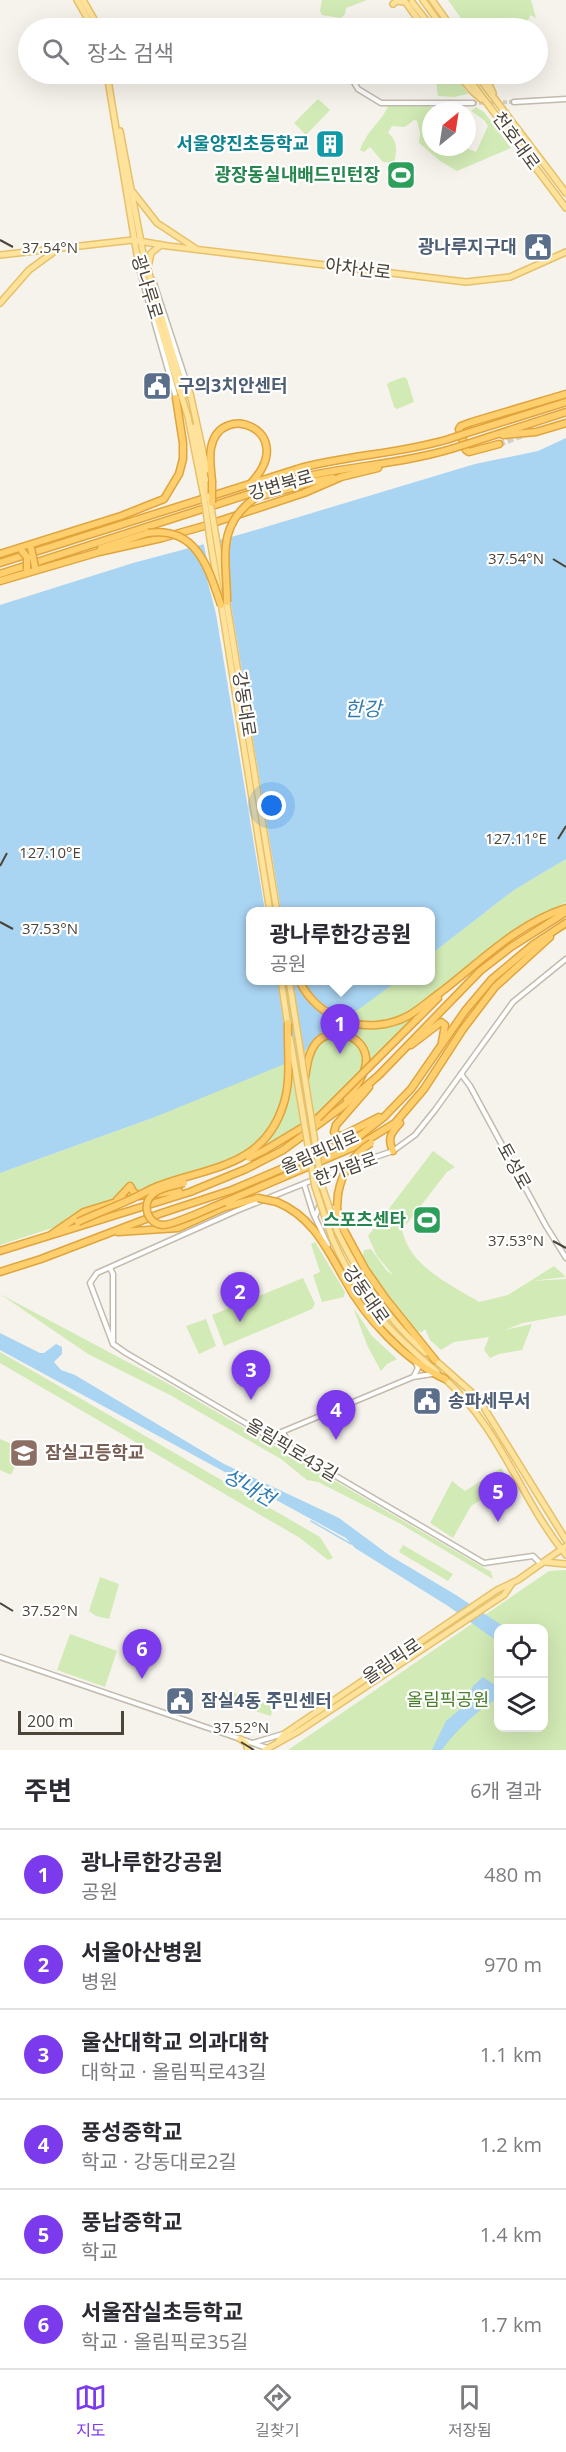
<!DOCTYPE html>
<html lang="ko">
<meta charset="utf-8">
<style>
:root{--surface:#fff;--page:#f7f7f7;--text:#2b2b33;--muted:#7c7c81;--line:#e1e1e2;--accent:#7c3aed}
body{margin:0;font-family:"Open Sans","Noto Sans KR",sans-serif;background:var(--page);color:var(--text)}
.controls{position:absolute;right:18px;bottom:18px;display:grid;overflow:hidden;border-radius:12px;box-shadow:0 6px 24px #0002}
.controls button{width:54px;height:54px;display:grid;place-items:center;padding:0;border:0;border-bottom:2px solid var(--line);background:var(--surface);color:var(--text);font:30px sans-serif}
.compass{position:absolute;left:422px;top:102px;width:54px;height:54px;border-radius:50%;background:var(--surface);box-shadow:0 6px 24px #0002;rotate:30deg}
.scale{position:absolute;left:18px;bottom:15px;width:106px;box-sizing:border-box;padding-left:6px;border:3px solid #4b4439;border-top:0;font-size:16px;line-height:21px;white-space:nowrap;color:#4b4439;-webkit-text-stroke:4px #fff;paint-order:stroke}
.you{position:absolute;left:272px;top:806px;width:21px;height:21px;margin:-15px;border:4px solid #fff;border-radius:50%;background:#1a73e8;box-shadow:0 0 0 9px #1a73e833}
.badge{display:grid;place-items:center;width:39px;height:39px;border-radius:50%;background:var(--accent);color:#fff;font-size:20px;font-weight:700}
.pin{position:absolute;translate:-50% -50px;filter:drop-shadow(0 2px 3px #0008)}
.pin::after{content:'';position:absolute;top:32px;width:21px;height:18px;background:inherit;clip-path:polygon(0 0,100% 0,50% 100%)}
.popup{position:absolute;left:246px;top:907px;width:189px;height:78px;box-sizing:border-box;display:grid;place-content:center;border-radius:12px;background:var(--surface);filter:drop-shadow(0 2px 4px #0005);font-size:20px;white-space:nowrap;color:var(--muted)}
.popup b{font-size:22px;color:var(--text)}
.popup::after{content:'';position:absolute;left:50%;top:100%;margin-left:-12px;border:12px solid transparent;border-top-color:var(--surface)}
.list{margin:0;padding:0;list-style:none}
h2{display:flex;justify-content:space-between;align-items:center;height:78px;margin:0;padding:0 24px;font-size:26px}
h2 small{font-size:20px;font-weight:400;color:var(--muted)}
.list li{display:grid;grid-template-columns:39px 1fr auto;gap:18px;align-items:center;box-sizing:border-box;height:90px;padding:0 24px;border-top:2px solid var(--line)}
.list b{display:block;font-size:22px;white-space:nowrap}
.list p{margin:0;font-size:20px;white-space:nowrap;color:var(--muted)}
.list em{font-size:20px;font-style:normal;color:var(--muted)}
.icon{flex:none;width:33px;height:33px;fill:none;stroke:currentColor;stroke-width:2;stroke-linecap:round;stroke-linejoin:round}
.map{position:relative;flex:none;width:566px;height:1750px;overflow:hidden}
.search{position:absolute;background:var(--surface);box-shadow:0 6px 24px #0002;left:18px;right:18px;top:18px;height:66px;display:flex;align-items:center;gap:15px;box-sizing:border-box;padding:0 21px;border-radius:33px;color:var(--muted);font-size:22px}
.sheet{height:618px;background:var(--surface)}
nav{display:flex;justify-content:space-around;align-items:center;box-sizing:border-box;height:84px;border-top:2px solid var(--line);background:var(--surface);font-size:16px;color:var(--muted)}
nav a{display:grid;justify-items:center;gap:3px}
nav .on{color:var(--accent)}
.map>svg:first-child{display:block}
.green{fill:#d2eab5;fill-rule:evenodd}
.water{fill:#a9d4f2}
.pier{fill:#f6f3ec}
.lines{fill:none;stroke-linecap:round;stroke-linejoin:round}
.stream{stroke:#a9d4f2;stroke-width:1.5}
.minor-tunnel{stroke:#d4d0c8;stroke-width:4;stroke-dasharray:4 2;stroke-linecap:butt}
.highway-tunnel{stroke:#d4d0c8;stroke-width:6;stroke-dasharray:6 3;stroke-linecap:butt}
.minor-casing{stroke:#c2bbae;stroke-width:7}
.major-casing{stroke:#e6c16a;stroke-width:8}
.highway-casing{stroke:#e0a43c;stroke-width:9}
.minor{stroke:#fff;stroke-width:4}
.major{stroke:#ffe39c;stroke-width:5}
.highway{stroke:#ffcf6e;stroke-width:6}
.major-bridge-casing{stroke:#e6c16a;stroke-width:8;stroke-linecap:butt}
.highway-bridge-casing{stroke:#e0a43c;stroke-width:9;stroke-linecap:butt}
.major-bridge{stroke:#ffe39c;stroke-width:5}
.highway-bridge{stroke:#ffcf6e;stroke-width:6}
.ticks{fill:none;stroke:#4b4439;stroke-width:2}
.labels{text-anchor:middle;stroke-width:4.5;stroke-linejoin:round;paint-order:stroke}
.street-label{font-size:18px;fill:#4b4439;stroke:#fff}
.culture-label{font-size:18px;font-weight:bold;fill:#0d838f;stroke:#fff;text-anchor:end}
.leisure-label{font-size:18px;font-weight:bold;fill:#27864d;stroke:#fff;text-anchor:end}
.service-label{font-size:18px;font-weight:bold;fill:#4e5e75;stroke:#fff;text-anchor:start}
.education-label{font-size:18px;font-weight:bold;fill:#785e54;stroke:#fff;text-anchor:start}
.park-label{font-size:18px;fill:#4a7f2a;stroke:#fff}
.water-label{font-size:20px;font-style:italic;fill:#2e7ab2;stroke:#fff}
.ticks-label{font-size:15px;text-anchor:middle;fill:#4b4439;stroke:#fff;stroke-width:4.5;stroke-linejoin:round;paint-order:stroke}
</style>
<div class="map">
<svg width="566" height="1750" viewBox="0 0 566 1750">
<rect width="100%" height="100%" fill="#f6f3ec"/>
<!-- green -->
<g class="green">
<polygon points="322,0 367,0 346,8 345,14 341,18 322,15 320,11"/>
<polygon points="448,0 531,0 536,18 530,15 527,24 510,23 500,28 468,28"/>
<polygon points="435,74 454,74 468,94 454,97 438,96"/>
<polygon points="318,99 330,110 306,135 294,123"/>
<path d="M412 105H427L433 108V111H431V147H464L476 152 488 126 484 120 471 111 476 107 484 112 511 148 457 171 440 161 419 143 420 133 417 121 414 120 405 127 392 126 388 133C398 140 397 152 394 163L383 162 370 147 364 152 360 150C367 130 381 123 388 106Z"/>
<polygon points="404,377 407,379 414,402 397,409 394,407 387,384 390,382"/>
<polygon points="566,859 566,902 529,923 440,993 336,1098 288,1136 264,1150 132,1202 0,1245 0,1173 155,1117 314,1039 397,981 430,980 430,955 514,890"/>
<path d="M433 1151 455 1167 447 1172 402 1230C410 1267 450 1284 479 1302L508 1295 554 1266 566 1277 531 1281 566 1279V1315L523 1323 505 1330 532 1324 522 1350 499 1354 490 1358 484 1350 489 1337 454 1342 441 1350 430 1340 425 1329 422 1332 416 1331C402 1315 357 1271 364 1250L371 1249 387 1271 393 1275 377 1256 368 1236Z"/>
<polygon points="315,1242 345,1292 344,1297 322,1302 313,1275 320,1272 311,1244"/>
<polygon points="303,1278 315,1304 312,1309 224,1346 212,1315"/>
<polygon points="0,1294 167,1383 491,1572 493,1579 399,1523 318,1482 307,1480 281,1459 170,1395 88,1354"/>
<polygon points="353,1307 372,1336 397,1359 387,1364 381,1371 367,1345"/>
<polygon points="206,1319 216,1346 199,1354 186,1326"/>
<polygon points="0,1352 320,1537 333,1558 328,1560 300,1538 0,1363"/>
<polygon points="0,1439 23,1449 11,1475 0,1470"/>
<polygon points="501,1468 511,1482 471,1506 453,1538 430,1523 452,1481 465,1491"/>
<polygon points="403,1545 453,1574 448,1581 399,1552"/>
<path d="M566 1570V1750H288L549 1571ZM498 1628H544V1728H498Z"/>
<polygon points="100,1577 119,1584 109,1619 96,1616 89,1611"/>
<polygon points="70,1634 117,1651 105,1687 57,1670"/>
<polygon points="223,1689 273,1706 271,1716 219,1700"/>
</g>
<!-- water -->
<g class="water">
<polygon points="566,438 566,859 514,890 430,955 430,912 250,912 250,980 397,981 362,1007 318,1035 304,1052 287,1063 155,1117 0,1173 0,605 133,563 242,534 475,464 538,451"/>
<polygon points="0,1333 40,1353 44,1353 56,1344 62,1347 62,1354 54,1362 61,1370 75,1375 224,1464 339,1518 389,1555 456,1595 506,1628 498,1628 498,1642 448,1606 355,1548 346,1538 0,1350"/>
<path d="M483 1677 498 1687V1699C483 1704 451 1736 442 1750H432L446 1721 465 1705 473 1686Z"/>
</g>
<!-- pier -->
<polygon class="pier" points="229,535 227,545 229,592 281,911 265,911 216,614 204,567 190,545 195,544 207,560 203,541 219,537 223,556 225,536"/>
<g class="lines">
<!-- stream -->
<polyline class="stream" points="311,1521 351,1544"/>
<!-- minor-tunnel -->
<polyline class="minor-tunnel" points="473,103 514,102"/>
<!-- highway-tunnel -->
<polyline class="highway-tunnel" points="499,444 526,434"/>
<!-- minor casing -->
<g class="minor-casing">
<g id="minor">
<polyline points="349,74 358,89 381,103 473,103"/>
<polyline points="514,102 566,99"/>
<polyline points="139,268 176,398"/>
<polyline points="153,280 190,393"/>
<polyline points="461,1074 470,1086 546,1226 566,1258"/>
<polyline points="304,1184 313,1213 328,1245"/>
<polyline points="315,1217 319,1207 325,1204 337,1210"/>
<polyline points="110,1268 113,1274 113,1341"/>
<polyline points="414,1376 418,1368 415,1361"/>
<polyline points="283,1432 290,1447"/>
<polyline points="272,1436 413,1377 432,1374"/>
<polyline points="541,1564 533,1556 484,1563 126,1353 113,1344 90,1283 97,1273 236,1211 343,1168 393,1151 415,1135 435,1110 513,1002 566,959"/>
<polyline points="0,1657 267,1748"/>
<polyline points="253,1743 283,1734"/>
</g>
</g>
<!-- major casing -->
<g class="major-casing">
<g id="major">
<polyline points="77,0 93,28"/>
<polyline points="83,0 99,28"/>
<polyline points="404,0 424,28"/>
<polyline points="423,0 443,28"/>
<polyline points="432,0 452,28"/>
<polyline points="412,2 432,28"/>
<polyline points="393,4 397,1 404,2"/>
<polyline points="107,74 137,255 188,417 204,497"/>
<polyline points="458,74 471,90 481,99"/>
<polyline points="465,74 566,208"/>
<polyline points="476,74 566,193"/>
<polyline points="484,74 493,93"/>
<polyline points="120,131 143,253 185,395"/>
<polyline points="132,191 157,223 195,248"/>
<polyline points="0,255 133,240 168,246 466,282 510,277 566,252"/>
<polyline points="149,263 151,253 161,245"/>
<polyline points="0,303 29,270 55,251"/>
<polyline points="190,393 207,470"/>
<polyline points="194,427 209,496"/>
<polyline points="216,537 224,587"/>
<polyline points="210,539 219,593"/>
<polyline points="226,599 277,912"/>
<polyline points="221,602 270,912"/>
<path d="M337 1231C359 1276 387 1320 426 1353"/>
<path d="M332 1238C360 1301 385 1328 437 1372"/>
<polyline points="434,1359 478,1398 566,1540"/>
<path d="M444 1378C502 1430 519 1497 566 1555"/>
<polyline points="545,1562 566,1564"/>
<polyline points="240,1739 246,1743 248,1750"/>
<polyline points="278,1742 284,1734 497,1590 518,1580 566,1546"/>
<polyline points="265,1750 299,1731 504,1595 511,1585"/>
</g>
</g>
<!-- highway casing -->
<g class="highway-casing">
<g id="highway">
<polyline points="467,433 566,402"/>
<polyline points="503,435 536,432 566,423"/>
<polyline points="470,443 566,412"/>
<polyline points="499,444 469,452 466,450 459,429 461,426 472,422 566,394"/>
<path d="M212 481C211 470 209 459 211 448 220 399 300 431 251 483"/>
<polyline points="255,498 316,481 333,478"/>
<polyline points="101,548 148,533"/>
<polyline points="0,554 121,516 164,499 179,474 183,459 183,443 176,398"/>
<path d="M0 563 297 469C347 455 399 454 449 439"/>
<path d="M0 574 299 478C349 466 401 464 451 449"/>
<polyline points="0,581 99,552 162,538 204,526 304,493 341,477 378,468"/>
<path d="M299 980C318 1021 368 1037 408 1016 420 1009 430 1000 441 992 480 962 518 923 566 908"/>
<polyline points="416,1020 438,998"/>
<polyline points="411,1045 441,1022 445,1025 442,1042"/>
<path d="M305 1078C307 1066 308 1053 316 1043 332 1024 368 1036 366 1062 365 1076 355 1088 347 1099"/>
<polyline points="369,1087 336,1125 334,1132 338,1136 344,1135 379,1117"/>
<polyline points="265,1150 318,1118"/>
<path d="M393 1151C387 1138 391 1133 400 1123"/>
<polyline points="338,1194 337,1208 340,1223 365,1269 386,1299 435,1360"/>
<polyline points="139,1196 179,1191"/>
<polyline points="117,1200 130,1186 134,1193 141,1195"/>
<polyline points="225,1202 361,1144 395,1123 424,1089 463,1029 495,987 550,937"/>
<path d="M277 1202C313 1217 327 1249 345 1280 365 1318 406 1361 445 1379"/>
<polyline points="118,1232 178,1228 225,1207 258,1198"/>
<polyline points="52,1234 84,1212 126,1199"/>
<polyline points="0,1251 190,1192 246,1169 283,1150 342,1107 379,1075 480,971 511,947 566,912"/>
<polyline points="0,1272 41,1259 159,1214 232,1190 361,1135 384,1117 411,1089 465,1011 492,979 534,944 566,923"/>
</g>
</g>
<!-- minor -->
<use href="#minor" class="minor"/>
<!-- major -->
<use href="#major" class="major"/>
<!-- highway -->
<use href="#highway" class="highway"/>
<!-- major-bridge casing -->
<g class="major-bridge-casing">
<g id="major-bridge">
<polyline points="209,496 216,537"/>
<polyline points="204,497 210,539"/>
<polyline points="281,980 288,1026"/>
<polyline points="289,980 322,1186 337,1231"/>
<polyline points="290,1038 315,1187 332,1238"/>
</g>
</g>
<!-- highway-bridge casing -->
<g class="highway-bridge-casing">
<g id="highway-bridge">
<polyline points="449,439 467,433"/>
<polyline points="451,449 470,443"/>
<polyline points="212,481 212,503"/>
<path d="M148 533C197 526 208 568 221 605"/>
<polyline points="31,548 35,567"/>
<polyline points="22,551 27,557 27,569"/>
<path d="M227 602C227 559 215 527 255 498"/>
<polyline points="318,1118 416,1020"/>
<polyline points="249,1158 265,1150"/>
<path d="M184 1183C174 1186 161 1187 153 1194 141 1204 147 1224 163 1225 175 1225 211 1207 225 1202"/>
<path d="M338 1194C342 1172 352 1155 371 1143"/>
<polyline points="258,1198 277,1202"/>
<path d="M78 1222C95 1214 112 1208 129 1200 139 1196 148 1190 158 1186 209 1167 263 1167 283 1106 292 1079 287 1051 288 1023"/>
</g>
</g>
<!-- major-bridge -->
<use href="#major-bridge" class="major-bridge"/>
<!-- highway-bridge -->
<use href="#highway-bridge" class="highway-bridge"/>
</g>
<!-- ticks -->
<path class="ticks" d="M0 240 13 247M553 559 566 567M558 839 566 826M0 866 7 853M0 922 13 929M553 1241 566 1248M0 1603 13 1611M241 1742 254 1750"/>
<!-- icons -->
<defs>
<g id="building-square" transform="scale(1.5)"><rect x="-9" y="-9" width="18" height="18" rx="4" fill="#0f9aa8" stroke="#fff"/><path d="M-4-6H4V6H1V3H-1V6H-4ZM-2.5-4.3h1.7v1.8h-1.7ZM.8-4.3h1.7v1.8H.8ZM-2.5-1h1.7V.8h-1.7ZM.8-1h1.7V.8H.8Z" fill="#fff"/></g>
<g id="stadium-square" transform="scale(1.5)"><rect x="-9" y="-9" width="18" height="18" rx="4" fill="#2e9e5b" stroke="#fff"/><path d="M0-5a6.5 5 0 1 0 0 10a6.5 5 0 1 0 0-10ZM-3.5-1.8h7v3.6h-7Z" fill="#fff"/></g>
<g id="civic-square" transform="scale(1.5)"><rect x="-9" y="-9" width="18" height="18" rx="4" fill="#5c6f8a" stroke="#fff"/><path d="M-.6-6.5H3V-4.5H.6V-3L4-1V1h2V6H-6V1h2V-1L-.6-3ZM-1.2 2.5V6h2.4V2.5Z" fill="#fff"/></g>
<g id="school-square" transform="scale(1.5)"><rect x="-9" y="-9" width="18" height="18" rx="4" fill="#8d6e63" stroke="#fff"/><path d="M0-5L7-2L0 1L-7-2ZM-4 1L0 2.5L4 1V4Q0 6-4 4Z" fill="#fff"/></g>
</defs>
<g fill-rule="evenodd">
<use href="#building-square" x="330" y="144"/>
<use href="#stadium-square" x="401" y="175"/>
<use href="#civic-square" x="538" y="247"/>
<use href="#civic-square" x="157" y="386"/>
<use href="#stadium-square" x="427" y="1220"/>
<use href="#civic-square" x="427" y="1401"/>
<use href="#school-square" x="24" y="1453"/>
<use href="#civic-square" x="180" y="1701"/>
</g>
<g class="labels">
<!-- street labels -->
<g class="street-label">
<text transform="translate(516 141) rotate(54)" y="6">천호대로</text>
<text transform="translate(358 269) rotate(7)" y="6">아차산로</text>
<text transform="translate(147 287) rotate(73)" y="6">광나루로</text>
<text transform="translate(281 485) rotate(-16)" y="6">강변북로</text>
<text transform="translate(244 704) rotate(81)" y="6">강동대로</text>
<text transform="translate(320 1152) rotate(-24)" y="6">올림픽대로</text>
<text transform="translate(514 1166) rotate(61)" y="6">토성로</text>
<text transform="translate(346 1169) rotate(-20)" y="6">한가람로</text>
<text transform="translate(366 1295) rotate(55)" y="6">강동대로</text>
<text transform="translate(292 1450) rotate(31)" y="6">올림픽로43길</text>
<text transform="translate(392 1661) rotate(-34)" y="6">올림픽로</text>
</g>
<!-- culture labels -->
<g class="culture-label">
<text x="309" y="150">서울양진초등학교</text>
</g>
<!-- leisure labels -->
<g class="leisure-label">
<text x="380" y="181">광장동실내배드민턴장</text>
<text x="406" y="1226">스포츠센타</text>
</g>
<!-- service labels -->
<g class="service-label">
<text x="517" y="253" text-anchor="end">광나루지구대</text>
<text x="178" y="392">구의3치안센터</text>
<text x="448" y="1407">송파세무서</text>
<text x="201" y="1707">잠실4동 주민센터</text>
</g>
<!-- education labels -->
<g class="education-label">
<text x="45" y="1459">잠실고등학교</text>
</g>
<!-- park labels -->
<g class="park-label">
<text x="448" y="1706">올림픽공원</text>
</g>
<!-- water labels -->
<g class="water-label">
<text x="363" y="716">한강</text>
<text transform="translate(249 1487) rotate(30)" y="7">성내천</text>
</g>
</g>
<g class="ticks-label">
<text x="50" y="253">37.54°N</text>
<text x="516" y="564">37.54°N</text>
<text x="516" y="844">127.11°E</text>
<text x="50" y="858">127.10°E</text>
<text x="50" y="934">37.53°N</text>
<text x="516" y="1246">37.53°N</text>
<text x="50" y="1616">37.52°N</text>
<text x="241" y="1733">37.52°N</text>
</g>
</svg>
<div class="controls">
<button><svg class="icon" aria-label="locate" viewBox="0 0 24 24"><circle cx="12" cy="12" r="6"/><path d="M12 2v4M12 18v4M2 12h4M18 12h4"/></svg></button>
<button><svg class="icon" aria-label="layers" viewBox="0 0 24 24"><path d="M12 4l9 5-9 5-9-5zM3 14l9 5 9-5"/></svg></button>
</div>
<svg class="compass" viewBox="-18 -18 36 36"><path d="M0-13l5 13h-10z" fill="#e53935"/><path d="M0 13l5-13h-10z" fill="#7c7c81"/></svg>
<div class="scale">200 m</div>
<div class="you"></div>
<div class="pin badge" style="left:340px;top:1054px">1</div>
<div class="popup"><b>광나루한강공원</b>공원</div>
<div class="pin badge" style="left:240px;top:1322px">2</div>
<div class="pin badge" style="left:251px;top:1400px">3</div>
<div class="pin badge" style="left:336px;top:1440px">4</div>
<div class="pin badge" style="left:498px;top:1522px">5</div>
<div class="pin badge" style="left:142px;top:1679px">6</div>
<div class="search"><svg class="icon" aria-label="search" viewBox="0 0 24 24"><circle cx="10" cy="10" r="6"/><path d="M15 15l6 6"/></svg>장소 검색</div>
</div>
<section class="sheet">
<h2>주변<small>6개 결과</small></h2>
<ul class="list">
<li><span class="badge">1</span><div><b>광나루한강공원</b><p>공원</p></div><em>480 m</em></li>
<li><span class="badge">2</span><div><b>서울아산병원</b><p>병원</p></div><em>970 m</em></li>
<li><span class="badge">3</span><div><b>울산대학교 의과대학</b><p>대학교 · 올림픽로43길</p></div><em>1.1 km</em></li>
<li><span class="badge">4</span><div><b>풍성중학교</b><p>학교 · 강동대로2길</p></div><em>1.2 km</em></li>
<li><span class="badge">5</span><div><b>풍납중학교</b><p>학교</p></div><em>1.4 km</em></li>
<li><span class="badge">6</span><div><b>서울잠실초등학교</b><p>학교 · 올림픽로35길</p></div><em>1.7 km</em></li>
</ul>
</section>
<nav>
<a class="on"><svg class="icon" aria-label="map" viewBox="0 0 24 24"><path d="M3 6l6-2 6 2 6-2v14l-6 2-6-2-6 2zM9 4v14M15 6v14"/></svg>지도</a>
<a><svg class="icon" aria-label="directions" viewBox="0 0 24 24"><path d="M12 3l9 9-9 9-9-9zM9 14v-3h6M13 9l2 2-2 2"/></svg>길찾기</a>
<a><svg class="icon" aria-label="saved" viewBox="0 0 24 24"><path d="M7 4h10v16l-5-4-5 4z"/></svg>저장됨</a>
</nav>
